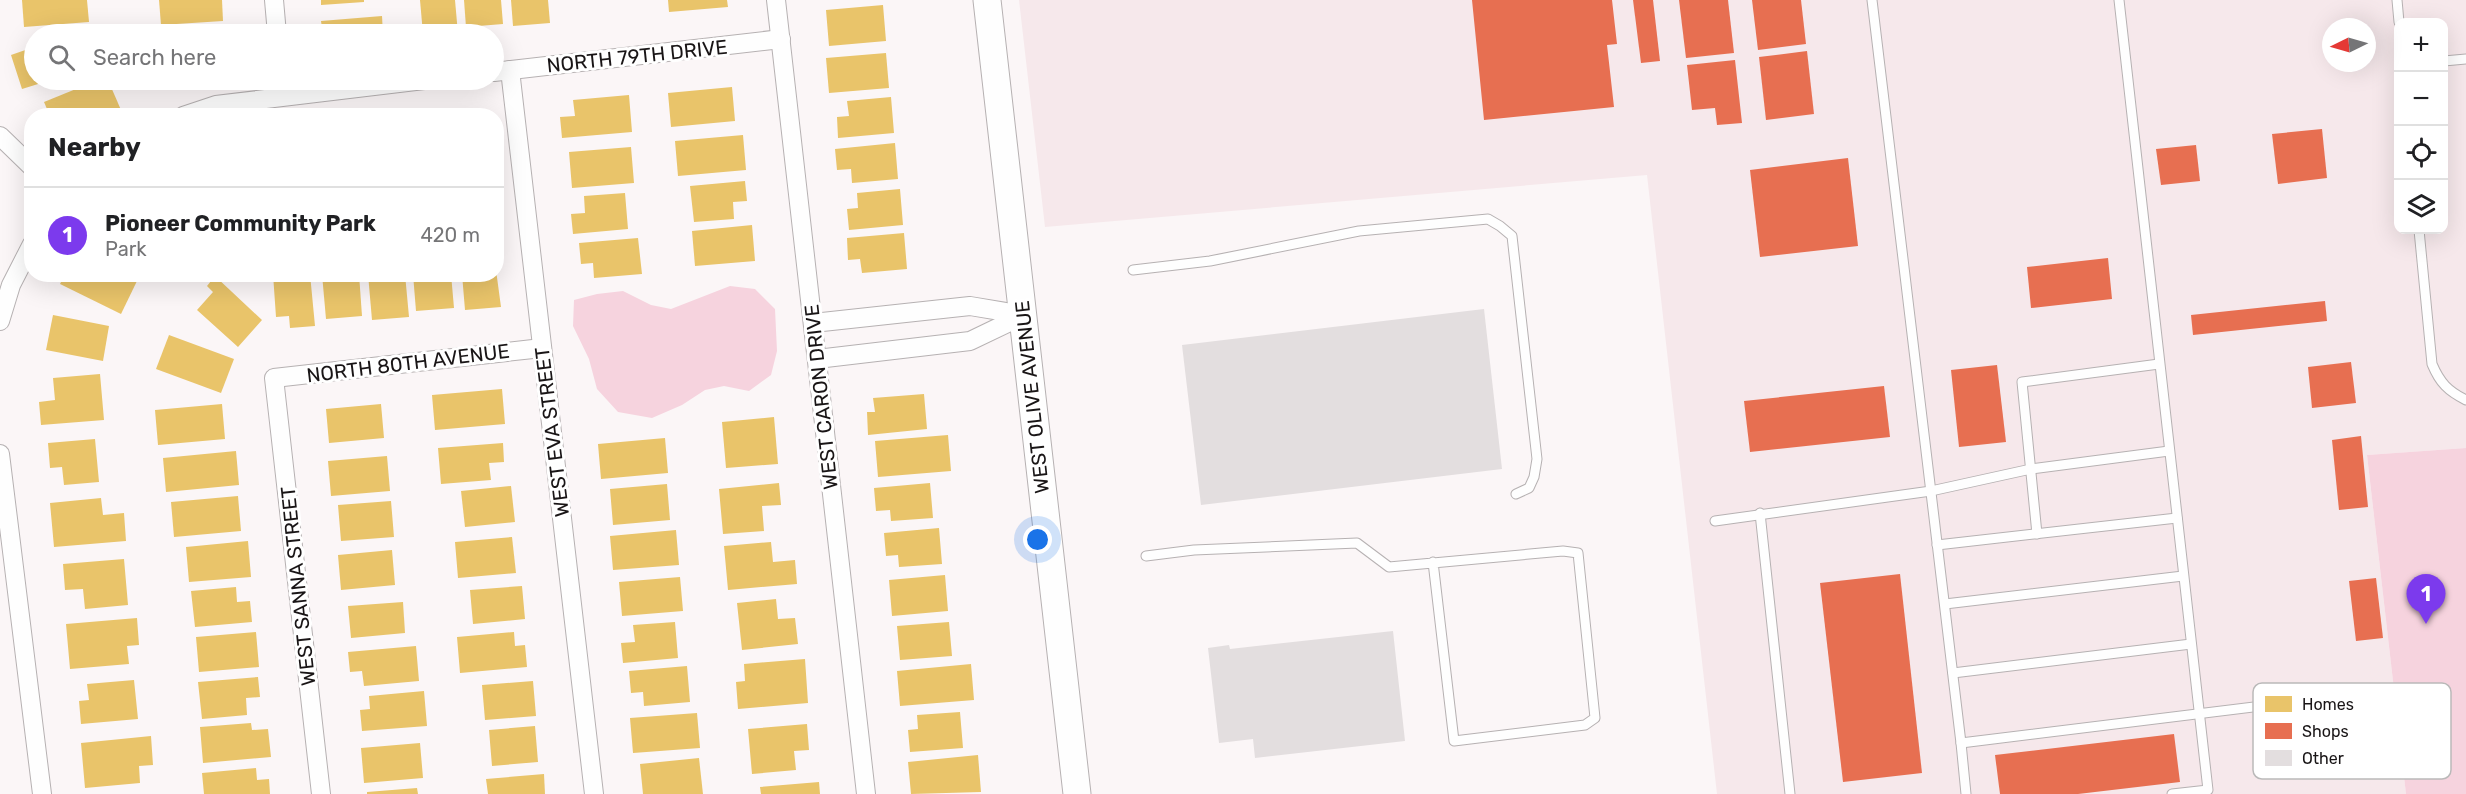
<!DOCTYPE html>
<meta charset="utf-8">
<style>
:root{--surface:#fff;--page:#f2f2f2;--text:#202124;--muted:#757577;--line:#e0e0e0;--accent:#7c3aed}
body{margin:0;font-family:Rubik,sans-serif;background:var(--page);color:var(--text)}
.controls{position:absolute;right:18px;top:18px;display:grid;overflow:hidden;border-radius:12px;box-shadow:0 6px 24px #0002}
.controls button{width:54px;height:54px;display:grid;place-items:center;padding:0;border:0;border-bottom:2px solid var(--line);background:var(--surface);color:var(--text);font:30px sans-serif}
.compass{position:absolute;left:2322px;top:18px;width:54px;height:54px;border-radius:50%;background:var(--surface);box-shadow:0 6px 24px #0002;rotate:265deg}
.you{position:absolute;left:1038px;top:540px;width:21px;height:21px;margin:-15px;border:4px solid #fff;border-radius:50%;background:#1a73e8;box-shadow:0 0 0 9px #1a73e833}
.badge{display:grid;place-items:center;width:39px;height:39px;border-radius:50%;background:var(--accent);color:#fff;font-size:20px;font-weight:700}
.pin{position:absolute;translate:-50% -50px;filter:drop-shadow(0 2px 3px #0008)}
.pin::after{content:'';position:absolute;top:32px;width:21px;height:18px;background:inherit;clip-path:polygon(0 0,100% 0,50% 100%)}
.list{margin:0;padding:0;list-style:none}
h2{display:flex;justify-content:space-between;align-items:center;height:78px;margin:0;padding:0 24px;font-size:26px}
h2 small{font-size:20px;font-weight:400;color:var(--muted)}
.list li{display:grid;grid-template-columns:39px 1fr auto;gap:18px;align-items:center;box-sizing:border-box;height:96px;padding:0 24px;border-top:2px solid var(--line)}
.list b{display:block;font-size:22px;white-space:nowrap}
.list p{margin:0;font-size:20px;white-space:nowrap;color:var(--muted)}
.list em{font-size:20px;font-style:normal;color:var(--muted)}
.icon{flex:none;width:33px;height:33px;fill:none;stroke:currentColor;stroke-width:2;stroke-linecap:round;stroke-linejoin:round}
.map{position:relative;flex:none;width:2466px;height:794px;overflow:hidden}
.search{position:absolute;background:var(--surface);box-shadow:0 6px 24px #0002;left:24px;top:24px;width:480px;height:66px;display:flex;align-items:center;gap:15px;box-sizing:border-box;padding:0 21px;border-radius:33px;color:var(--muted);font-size:22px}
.panel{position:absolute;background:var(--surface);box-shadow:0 6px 24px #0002;left:24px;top:108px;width:480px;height:174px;border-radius:24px}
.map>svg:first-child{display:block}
.built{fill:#f6e8eb;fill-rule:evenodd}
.green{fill:#f6d3de}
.homes{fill:#e9c46a}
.shops{fill:#e76f51}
.building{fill:#e3dedf}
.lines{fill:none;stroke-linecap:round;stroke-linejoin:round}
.service-casing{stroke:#b6b1b2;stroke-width:11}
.minor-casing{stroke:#b6b1b2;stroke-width:20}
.secondary-casing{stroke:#b6b1b2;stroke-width:29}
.service{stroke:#fefefe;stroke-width:9}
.minor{stroke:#fefefe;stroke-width:18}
.secondary{stroke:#fefefe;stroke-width:27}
.labels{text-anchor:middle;stroke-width:6;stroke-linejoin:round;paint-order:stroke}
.street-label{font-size:20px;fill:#191516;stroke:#fff}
.key{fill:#fff;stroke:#bab9b9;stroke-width:1.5}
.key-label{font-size:16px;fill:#191516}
</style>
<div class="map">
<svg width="2466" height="794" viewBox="0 0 2466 794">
<rect width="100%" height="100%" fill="#fbf6f7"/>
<!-- built -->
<path class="built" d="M1019 0H2466V448L2367 455 2406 794H1717L1647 175 1045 227ZM2398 22H2444V230H2398ZM2331 27H2367V63H2331Z"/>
<!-- green -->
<g class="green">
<polygon points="730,286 755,289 775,309 777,351 771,375 749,391 724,386 705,390 682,405 652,418 618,412 597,389 589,359 573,326 574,300 597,294 623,291 651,305 671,309"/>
<polygon points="2466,448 2466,794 2406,794 2367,455"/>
</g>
<!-- homes -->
<g class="homes">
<polygon points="22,0 87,0 89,22 24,27"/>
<polygon points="159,0 222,0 223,21 161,25"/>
<polygon points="321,0 364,0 364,2 321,5"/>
<polygon points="420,0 455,0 458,34 423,34"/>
<polygon points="464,0 501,0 503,24 466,27"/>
<polygon points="511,0 548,0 550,23 513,26"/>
<polygon points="668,0 727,0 728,7 669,12"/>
<polygon points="883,5 886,41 829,46 826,10"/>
<polygon points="382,16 383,34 323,34 321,21"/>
<polygon points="34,47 34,80 51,80 22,89 11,55"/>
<polygon points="886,53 889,88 829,93 826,58"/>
<polygon points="98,80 108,80 121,110 107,116 50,116 44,102"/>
<polygon points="732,87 735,121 671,127 668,93"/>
<polygon points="629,95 632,132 562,138 560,117 575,116 573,100"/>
<polygon points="891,97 894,133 838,138 837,117 849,116 847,101"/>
<polygon points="743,135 746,170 678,176 675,141"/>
<polygon points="895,143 898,179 852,183 851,169 837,170 835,149"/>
<polygon points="631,147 634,183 572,188 569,152"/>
<polygon points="745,181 747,201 733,202 734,219 694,222 690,186"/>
<polygon points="900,189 903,225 849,230 847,209 858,208 857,193"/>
<polygon points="625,193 628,229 573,234 571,214 585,213 584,196"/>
<polygon points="752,225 755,261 695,266 692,231"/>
<polygon points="904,233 907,269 862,273 860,259 848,260 847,238"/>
<polygon points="638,238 642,274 594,278 593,263 581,264 579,243"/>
<polygon points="496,270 501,307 465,310 462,274 496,274"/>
<polygon points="65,274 123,274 137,281 121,314 60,284"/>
<polygon points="273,274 310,274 315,326 290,328 289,316 276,317"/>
<polygon points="322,274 359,274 362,316 326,319"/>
<polygon points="368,274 405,274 409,317 372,320"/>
<polygon points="413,274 451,274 454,308 416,311"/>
<polygon points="215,276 262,320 238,347 197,310 213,292 207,286"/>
<polygon points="53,315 109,326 103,361 46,350"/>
<polygon points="169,335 234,359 221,393 156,369"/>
<polygon points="100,374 104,420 41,425 39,402 55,400 53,378"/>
<polygon points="502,389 505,424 435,430 432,395"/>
<polygon points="924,394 927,429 868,435 867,412 875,412 873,398"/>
<polygon points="222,404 225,439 158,445 155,410"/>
<polygon points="381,404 384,438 329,443 326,409"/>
<polygon points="774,417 778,464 726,468 722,422"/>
<polygon points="948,435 951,471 878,477 875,441"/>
<polygon points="665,438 668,473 601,479 598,444"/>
<polygon points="95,439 99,482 64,485 62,467 50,468 48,443"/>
<polygon points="503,443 504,462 489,463 491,480 441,484 438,448"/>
<polygon points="236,451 239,485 166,492 163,458"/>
<polygon points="387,456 390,491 331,496 328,461"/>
<polygon points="779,483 781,505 762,506 764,531 723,534 719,489"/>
<polygon points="930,483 933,518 891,521 890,510 876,511 874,488"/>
<polygon points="667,484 670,520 613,525 610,489"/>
<polygon points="511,486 515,522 465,527 461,491"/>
<polygon points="238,496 241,531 174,537 171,502"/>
<polygon points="101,498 103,515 124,513 126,541 54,547 50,503"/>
<polygon points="391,501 394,537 341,541 338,505"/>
<polygon points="939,528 942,564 899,567 898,555 886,556 884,533"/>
<polygon points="676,530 679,565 613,570 610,536"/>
<polygon points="512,537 516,573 458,578 455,542"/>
<polygon points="248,541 251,577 189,582 186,547"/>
<polygon points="771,542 773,562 795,560 797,584 728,590 724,546"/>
<polygon points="392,550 395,585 341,590 338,555"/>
<polygon points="124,559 128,605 85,609 83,589 65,590 63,564"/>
<polygon points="945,575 948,611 892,616 889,580"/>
<polygon points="680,577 683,611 622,616 619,582"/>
<polygon points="522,586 525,619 473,624 470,590"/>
<polygon points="236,587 237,602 250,601 252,622 195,627 191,591"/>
<polygon points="776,599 778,619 795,618 798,644 742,650 737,603"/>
<polygon points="403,602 405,633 351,638 348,606"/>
<polygon points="137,618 139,645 127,646 129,664 70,669 66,624"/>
<polygon points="675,622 678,658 623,663 621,643 635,642 633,625"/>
<polygon points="949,622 952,656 900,660 897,626"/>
<polygon points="256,632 259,667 199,672 196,637"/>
<polygon points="514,632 515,646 525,645 527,667 460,673 457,637"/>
<polygon points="416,646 419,681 364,686 362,671 350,672 348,652"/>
<polygon points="805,659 808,703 738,709 736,682 745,681 744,664"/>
<polygon points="971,664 974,700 900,706 897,671"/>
<polygon points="687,666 690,702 644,706 643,692 631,693 629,671"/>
<polygon points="258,677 260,697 246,698 247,715 202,719 198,682"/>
<polygon points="134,680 138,719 81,724 79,701 89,700 87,684"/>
<polygon points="533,681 536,716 485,720 482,685"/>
<polygon points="424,691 427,726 362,731 360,710 370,709 369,696"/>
<polygon points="960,712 963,748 910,752 908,730 918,729 917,715"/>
<polygon points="697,713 700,748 633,753 630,718"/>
<polygon points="251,723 252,730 268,729 271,757 203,763 200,727"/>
<polygon points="807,724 809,750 794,751 796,770 752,774 748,729"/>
<polygon points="535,726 538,762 492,766 489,730"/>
<polygon points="151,736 153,765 139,766 140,783 85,788 81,743"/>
<polygon points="420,743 423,778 364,783 361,748"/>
<polygon points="978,755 981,792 911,794 908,762"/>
<polygon points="699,758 703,794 643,794 640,764"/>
<polygon points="256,768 257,780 269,779 270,794 204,794 202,773"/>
<polygon points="544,774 545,794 488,794 486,779"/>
<polygon points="819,782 820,794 761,794 760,787"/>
<polygon points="417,788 418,794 367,794 367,792"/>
</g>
<!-- shops -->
<g class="shops">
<polygon points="1472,0 1612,0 1617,44 1607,45 1614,107 1484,120"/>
<polygon points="1633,0 1653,0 1660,61 1641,63"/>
<polygon points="1679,0 1728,0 1734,53 1686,58"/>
<polygon points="1752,0 1801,0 1806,44 1758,50"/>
<polygon points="1807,51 1814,114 1766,120 1759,57"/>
<polygon points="1735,60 1742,123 1717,125 1715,108 1692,110 1687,65"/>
<polygon points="2322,129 2327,178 2278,184 2272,134"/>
<polygon points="2196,145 2200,181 2161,185 2156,149"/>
<polygon points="1848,158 1858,246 1760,257 1750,170"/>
<polygon points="2108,258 2112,299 2031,308 2027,267"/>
<polygon points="2325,301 2327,321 2193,335 2191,315"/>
<polygon points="2351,362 2356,403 2312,408 2308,367"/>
<polygon points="1997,365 2006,442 1959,447 1951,370"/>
<polygon points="1884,386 1890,437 1750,452 1744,401"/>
<polygon points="2361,436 2368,507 2339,510 2332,440"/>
<polygon points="1900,574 1922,773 1843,782 1820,583"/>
<polygon points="2376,578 2383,638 2356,641 2349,581"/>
<polygon points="2174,734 2180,782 2078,794 2000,794 1995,755"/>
</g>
<!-- building -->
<g class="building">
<polygon points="1484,309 1502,469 1201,505 1182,345"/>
<polygon points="1393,631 1405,741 1255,758 1253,739 1219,743 1208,648 1229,645 1230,649"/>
</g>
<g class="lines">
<!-- service casing -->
<g class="service-casing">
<g id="service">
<polyline points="1872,0 1961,743 2368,693"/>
<polyline points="2119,0 2208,790 2172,794"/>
<polyline points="2397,0 2399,22"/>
<polyline points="2444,61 2466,59"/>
<path d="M2419 230 2432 364C2440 383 2448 391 2466 400"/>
<polyline points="1133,270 1210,261 1359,231 1488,219 1500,226 1512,236 1537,459 1534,477 1529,488 1516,494"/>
<polyline points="1760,513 1790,794"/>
<polyline points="1715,521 1931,491 2031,469 2169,451"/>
<polyline points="2037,534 2022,382 2159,364"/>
<polyline points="1937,545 2177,518"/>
<polyline points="1146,556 1194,550 1357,543 1389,567 1563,551 1578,553 1595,718 1585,725 1454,741 1433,562"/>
<polyline points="1945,604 2183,576"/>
<polyline points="1953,673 2191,644"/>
<polyline points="1961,743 1966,794"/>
</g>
</g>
<!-- minor casing -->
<g class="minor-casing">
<g id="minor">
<polyline points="274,0 277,34"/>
<polyline points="776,0 866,794"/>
<polyline points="510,70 594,794"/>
<polyline points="494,72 781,39"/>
<polyline points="183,116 216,105 424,80"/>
<polyline points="0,136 32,167"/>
<polyline points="0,321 11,285 32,244"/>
<polyline points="813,323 970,306 1024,315"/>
<polyline points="817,359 970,341 1024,315"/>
<polyline points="0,454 42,794"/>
<polyline points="321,794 274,378 542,348"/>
</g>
</g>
<!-- secondary casing -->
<g class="secondary-casing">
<polyline id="secondary" points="987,0 1077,794"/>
</g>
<!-- service -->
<use href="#service" class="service"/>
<!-- minor -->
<use href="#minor" class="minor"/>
<!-- secondary -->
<use href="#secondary" class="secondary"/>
</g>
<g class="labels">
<!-- street labels -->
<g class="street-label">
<text transform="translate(637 56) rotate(-6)" y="7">NORTH 79TH DRIVE</text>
<text transform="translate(408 363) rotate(-7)" y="7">NORTH 80TH AVENUE</text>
<text transform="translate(821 397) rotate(-96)" y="7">WEST CARON DRIVE</text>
<text transform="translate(1032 397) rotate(-96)" y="7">WEST OLIVE AVENUE</text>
<text transform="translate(552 432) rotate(-97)" y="7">WEST EVA STREET</text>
<text transform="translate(298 586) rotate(-96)" y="7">WEST SANNA STREET</text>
</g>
</g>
<!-- legend -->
<rect x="2253" y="683" width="198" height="96" rx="9" class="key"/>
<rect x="2265" y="696" width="27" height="16" fill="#e9c46a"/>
<rect x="2265" y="723" width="27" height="16" fill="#e76f51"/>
<rect x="2265" y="750" width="27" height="16" fill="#e3dedf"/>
<g class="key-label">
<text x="2302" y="710">Homes</text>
<text x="2302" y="737">Shops</text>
<text x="2302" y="764">Other</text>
</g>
</svg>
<div class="controls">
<button>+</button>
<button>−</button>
<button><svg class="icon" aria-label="locate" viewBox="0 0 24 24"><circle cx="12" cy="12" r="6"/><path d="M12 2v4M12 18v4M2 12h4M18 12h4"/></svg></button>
<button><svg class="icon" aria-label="layers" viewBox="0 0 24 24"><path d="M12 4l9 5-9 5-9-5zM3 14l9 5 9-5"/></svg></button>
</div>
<svg class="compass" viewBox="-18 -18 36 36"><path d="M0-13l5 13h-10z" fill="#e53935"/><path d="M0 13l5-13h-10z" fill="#757577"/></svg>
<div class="you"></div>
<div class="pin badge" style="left:2426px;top:624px">1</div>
<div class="search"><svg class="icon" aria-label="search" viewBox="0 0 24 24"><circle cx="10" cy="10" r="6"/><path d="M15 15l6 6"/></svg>Search here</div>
<section class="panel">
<h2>Nearby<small></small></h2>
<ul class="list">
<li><span class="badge">1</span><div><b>Pioneer Community Park</b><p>Park</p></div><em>420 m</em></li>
</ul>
</section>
</div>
